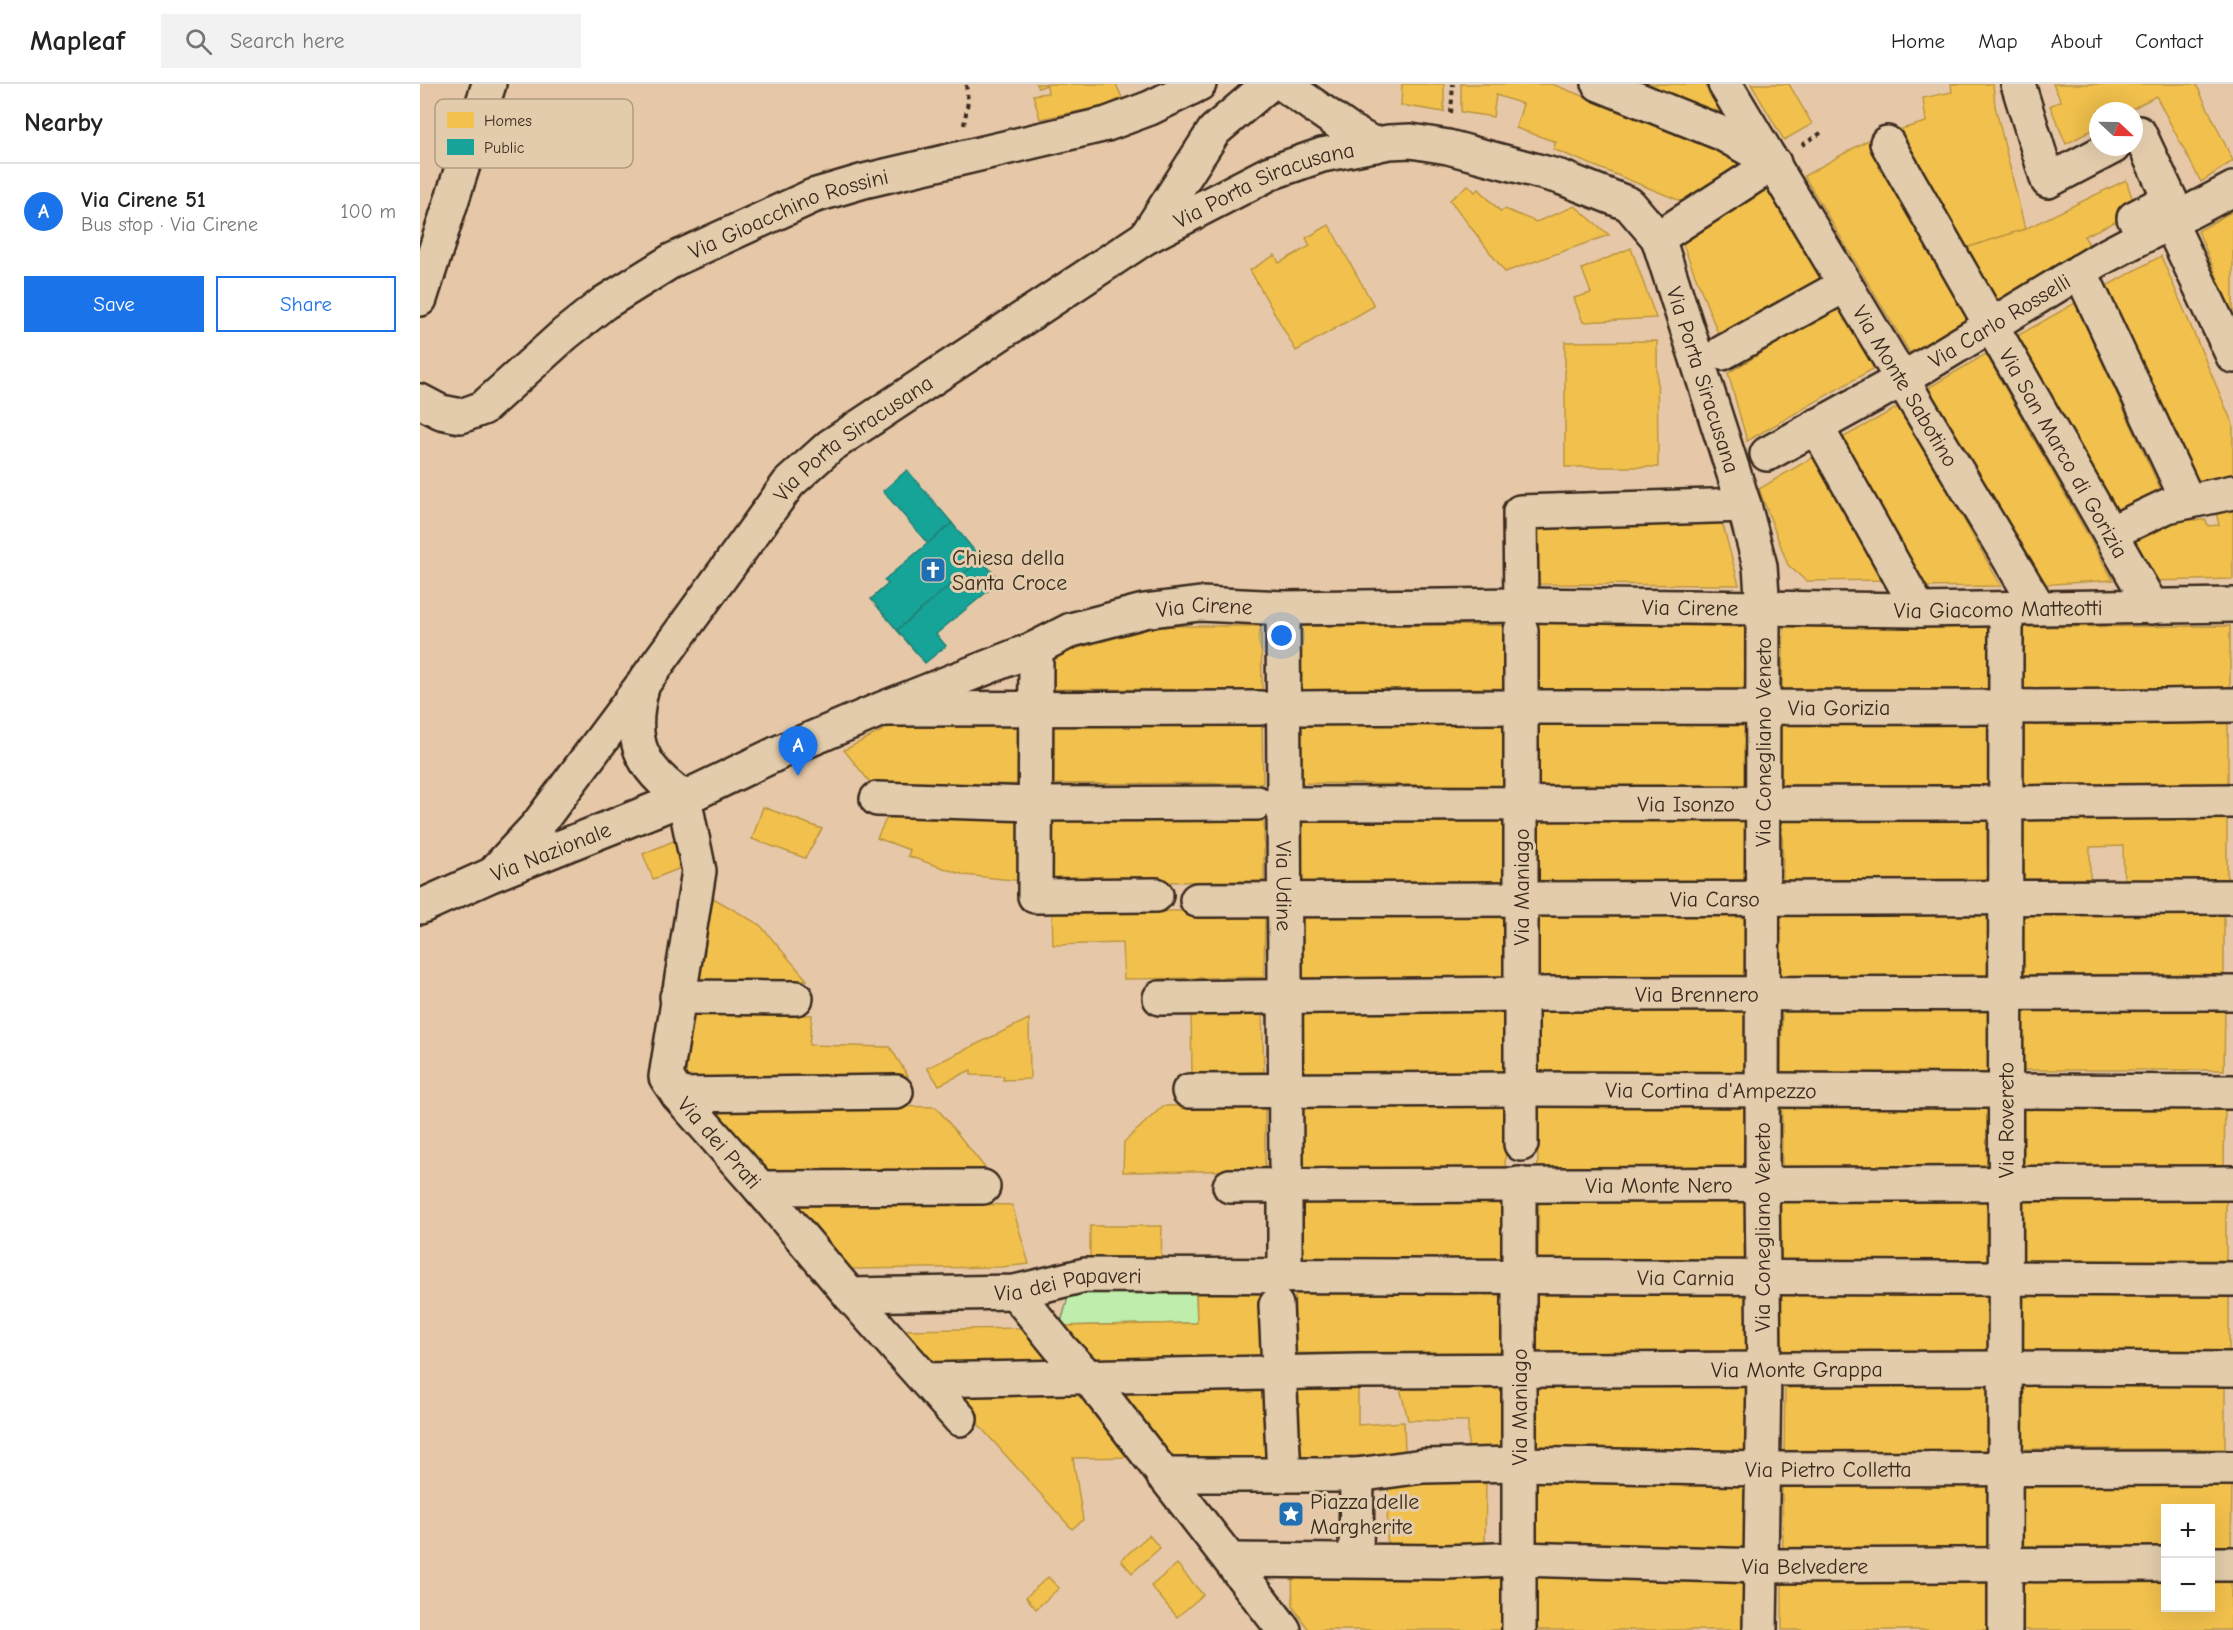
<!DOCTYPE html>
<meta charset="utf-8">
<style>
:root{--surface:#fff;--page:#f2f2f2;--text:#222;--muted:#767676;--line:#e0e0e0;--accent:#1a73e8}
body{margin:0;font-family:"Comic Neue",sans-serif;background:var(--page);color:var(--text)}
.controls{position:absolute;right:18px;bottom:18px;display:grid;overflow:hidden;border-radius:0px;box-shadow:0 6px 24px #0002}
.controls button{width:54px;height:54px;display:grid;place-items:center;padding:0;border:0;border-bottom:2px solid var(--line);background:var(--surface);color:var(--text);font:30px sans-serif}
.compass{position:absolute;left:1669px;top:18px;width:54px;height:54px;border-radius:50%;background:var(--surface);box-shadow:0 6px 24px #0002;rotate:112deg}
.you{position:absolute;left:862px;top:552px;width:21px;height:21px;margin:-15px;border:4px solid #fff;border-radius:50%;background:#1a73e8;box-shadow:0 0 0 9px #1a73e833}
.badge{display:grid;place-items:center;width:39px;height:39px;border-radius:50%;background:var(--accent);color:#fff;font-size:20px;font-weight:700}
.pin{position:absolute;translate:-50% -50px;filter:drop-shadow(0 2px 3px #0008)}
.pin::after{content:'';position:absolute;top:32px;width:21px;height:18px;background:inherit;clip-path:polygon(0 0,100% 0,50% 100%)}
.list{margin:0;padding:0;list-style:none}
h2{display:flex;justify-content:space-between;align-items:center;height:78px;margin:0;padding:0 24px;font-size:26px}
h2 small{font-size:20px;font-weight:400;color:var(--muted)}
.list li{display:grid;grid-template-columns:39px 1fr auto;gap:18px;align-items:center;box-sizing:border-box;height:96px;padding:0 24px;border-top:2px solid var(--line)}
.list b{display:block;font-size:22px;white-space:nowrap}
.list p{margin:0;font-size:20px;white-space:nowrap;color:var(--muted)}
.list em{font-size:20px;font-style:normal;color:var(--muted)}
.actions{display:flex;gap:12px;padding:18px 24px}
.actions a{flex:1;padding:14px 0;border:2px solid var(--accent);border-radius:0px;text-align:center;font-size:21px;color:var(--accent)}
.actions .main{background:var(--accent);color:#fff}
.icon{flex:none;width:33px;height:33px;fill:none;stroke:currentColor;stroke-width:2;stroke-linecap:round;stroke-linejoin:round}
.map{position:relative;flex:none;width:1813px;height:1546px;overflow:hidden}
header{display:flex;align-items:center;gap:36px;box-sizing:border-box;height:84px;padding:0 30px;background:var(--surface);border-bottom:2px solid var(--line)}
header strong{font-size:28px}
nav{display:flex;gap:33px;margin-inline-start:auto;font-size:21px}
.search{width:420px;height:54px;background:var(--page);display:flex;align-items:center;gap:15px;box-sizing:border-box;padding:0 21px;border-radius:0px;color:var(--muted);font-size:22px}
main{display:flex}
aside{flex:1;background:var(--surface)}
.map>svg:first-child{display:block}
.green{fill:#bfedac;stroke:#7d8c65;stroke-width:1.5}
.homes{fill:#f2c14e;stroke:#bb9440;stroke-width:1.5}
.public{fill:#17a398;stroke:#227f73;stroke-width:1.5}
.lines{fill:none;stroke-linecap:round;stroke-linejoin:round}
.minor-casing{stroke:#3b2a1e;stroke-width:38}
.major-casing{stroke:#3b2a1e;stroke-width:38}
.path{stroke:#3b2a1e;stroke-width:4;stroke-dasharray:4.5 4.5;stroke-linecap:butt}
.minor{stroke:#e2ccac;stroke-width:33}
.major{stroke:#e2ccac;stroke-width:33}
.labels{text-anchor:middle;stroke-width:6;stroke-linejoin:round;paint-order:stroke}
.street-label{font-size:22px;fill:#3b2a1e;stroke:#e2ccac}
.poi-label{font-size:22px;fill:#3b2a1e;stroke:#e2ccac;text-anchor:start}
.key{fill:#e2ccac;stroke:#b09b81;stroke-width:1.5}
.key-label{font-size:16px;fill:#3b2a1e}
</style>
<header>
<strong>Mapleaf</strong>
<div class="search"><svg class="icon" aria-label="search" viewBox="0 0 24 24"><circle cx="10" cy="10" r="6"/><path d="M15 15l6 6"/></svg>Search here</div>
<nav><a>Home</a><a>Map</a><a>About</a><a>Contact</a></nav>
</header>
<main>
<aside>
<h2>Nearby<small></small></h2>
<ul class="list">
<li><span class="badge">A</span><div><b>Via Cirene 51</b><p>Bus stop · Via Cirene</p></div><em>100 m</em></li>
</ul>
<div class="actions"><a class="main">Save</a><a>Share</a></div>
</aside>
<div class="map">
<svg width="1813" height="1546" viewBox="0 0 1813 1546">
<rect width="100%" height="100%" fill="#e6c8a8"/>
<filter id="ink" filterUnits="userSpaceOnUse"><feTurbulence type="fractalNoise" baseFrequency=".0167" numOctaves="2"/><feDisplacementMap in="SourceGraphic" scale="12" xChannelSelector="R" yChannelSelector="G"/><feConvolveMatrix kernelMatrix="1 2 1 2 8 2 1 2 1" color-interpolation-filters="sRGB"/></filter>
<g filter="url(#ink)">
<!-- green -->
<polygon class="green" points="776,1203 777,1239 640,1242 650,1206"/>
<!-- homes -->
<g class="homes">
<polygon points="616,0 696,0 702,14 685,22 620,35 613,11 628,9 627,1 618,4"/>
<polygon points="982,0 1024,0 1024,28 981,21"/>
<polygon points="1041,0 1132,0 1316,72 1318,83 1263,118 1133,65 1136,58 1096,44 1103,20 1076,11 1073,33 1041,28"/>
<polygon points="1220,0 1294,0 1307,21 1301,33"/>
<polygon points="1331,0 1369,0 1392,40 1364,56"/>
<polygon points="1531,0 1573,0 1575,22 1605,145 1546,164 1478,46 1506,38 1503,14 1532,8"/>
<polygon points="1633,0 1776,0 1813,77 1781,98 1736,12 1708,27 1678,27 1678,43 1646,60 1630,22 1641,17"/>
<polygon points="1448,56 1555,238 1493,274 1384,92"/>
<polygon points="1706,96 1717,128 1664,152 1671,164 1578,221 1546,164 1605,145"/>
<polygon points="1048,101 1055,108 1059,105 1080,127 1085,125 1116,138 1155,122 1189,151 1085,188 1030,116"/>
<polygon points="1351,102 1407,196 1300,254 1260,153"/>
<polygon points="1813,127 1813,231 1778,147"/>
<polygon points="909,141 954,222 876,267 830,186 855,171 859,179 890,162 886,154"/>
<polygon points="1211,164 1236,234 1163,238 1154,214 1171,209 1162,185"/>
<polygon points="1741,172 1813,341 1813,397 1777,406 1681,205"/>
<polygon points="1655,219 1744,413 1698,435 1592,255"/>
<polygon points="1422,220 1458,282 1327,357 1308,289"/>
<polygon points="1237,257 1238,383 1145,383 1145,258"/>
<polygon points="1566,270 1693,496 1619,501 1503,307"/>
<polygon points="1480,322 1581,502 1495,503 1415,358"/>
<polygon points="1393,373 1466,496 1386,497 1368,481 1339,405"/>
<polygon points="1810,416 1813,427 1813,495 1730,497 1703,451 1761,426 1762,436 1786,436 1788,442 1799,441 1794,419"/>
<polygon points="1301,434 1319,501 1115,500 1115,437"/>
<polygon points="1116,539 1329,543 1328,608 1116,607"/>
<polygon points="1085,541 1086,604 874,606 873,542"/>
<polygon points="739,542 841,542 842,606 627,605 625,573"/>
<polygon points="1364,542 1573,542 1574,609 1362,605"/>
<polygon points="1810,542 1810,605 1599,605 1599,543"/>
<polygon points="873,633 1086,635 1086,702 874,699"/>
<polygon points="601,634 602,700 453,702 424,666 479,638"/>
<polygon points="628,634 842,634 843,699 629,700"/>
<polygon points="1116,635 1329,635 1329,702 1117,701"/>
<polygon points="1808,635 1808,701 1602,703 1602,637"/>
<polygon points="1360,636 1569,636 1570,701 1359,702"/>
<polygon points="343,723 402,745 385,774 332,755"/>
<polygon points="471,725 603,730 603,797 544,791 488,772 490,766 457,754"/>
<polygon points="1115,729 1329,732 1330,796 1115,799"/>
<polygon points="1567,729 1568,796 1363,798 1362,733"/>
<polygon points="631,730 844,732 844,797 632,799"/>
<polygon points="874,730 1086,731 1086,799 874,798"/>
<polygon points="1807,730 1807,795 1704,796 1703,762 1670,763 1670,795 1601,795 1600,732"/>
<polygon points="258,755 268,781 233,795 223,770"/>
<polygon points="288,811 340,841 387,896 276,896"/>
<polygon points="1359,826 1569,829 1569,894 1359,894"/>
<polygon points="1804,826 1804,890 1603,891 1602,827"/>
<polygon points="632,827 845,827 844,893 704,895 702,859 633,861"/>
<polygon points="874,828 1087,828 1086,893 875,894"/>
<polygon points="1118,828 1330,828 1330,894 1118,895"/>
<polygon points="1596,922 1805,922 1804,986 1596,986"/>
<polygon points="1118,923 1331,923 1331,989 1117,993"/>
<polygon points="1087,925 1087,989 875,990 875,927"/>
<polygon points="1362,925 1569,926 1568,990 1361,990"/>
<polygon points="771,926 842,926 844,988 772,990"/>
<polygon points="269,929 392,931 389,961 470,963 488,992 266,994"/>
<polygon points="609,935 610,995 583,996 584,992 551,991 551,986 519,1001 507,984"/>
<polygon points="1596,1016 1805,1017 1804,1084 1596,1083"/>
<polygon points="1331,1018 1332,1084 1118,1084 1117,1019"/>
<polygon points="290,1019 516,1023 566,1085 349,1090"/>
<polygon points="874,1019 1087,1020 1085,1086 876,1085"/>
<polygon points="1568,1019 1569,1083 1362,1084 1362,1021"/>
<polygon points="845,1021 845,1086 703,1088 704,1058 743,1022"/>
<polygon points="1119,1110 1330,1113 1331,1175 1118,1175"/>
<polygon points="1358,1110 1570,1111 1569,1178 1359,1180"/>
<polygon points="872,1112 1085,1113 1086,1178 873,1177"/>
<polygon points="1806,1112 1806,1176 1599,1177 1599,1114"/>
<polygon points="373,1116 592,1121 609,1180 581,1183 429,1185"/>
<polygon points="670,1142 742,1142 741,1174 670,1174"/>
<polygon points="776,1203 844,1204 846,1274 671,1277 640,1242 777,1239"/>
<polygon points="875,1205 1086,1207 1085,1272 874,1269"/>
<polygon points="1115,1206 1333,1206 1332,1274 1116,1276"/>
<polygon points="1570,1207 1570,1272 1362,1274 1361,1208"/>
<polygon points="1598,1207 1809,1208 1809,1273 1597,1273"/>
<polygon points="608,1244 632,1278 515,1281 483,1246"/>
<polygon points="1569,1300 1570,1369 1364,1367 1365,1304"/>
<rect x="1601" y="1301" width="204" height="64"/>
<polygon points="849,1302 852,1375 749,1378 698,1305"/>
<polygon points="1331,1302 1333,1368 1117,1370 1116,1304"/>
<polygon points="662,1304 716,1373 653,1374 663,1436 652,1445 564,1347 533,1309"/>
<polygon points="938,1304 938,1341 984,1338 985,1368 957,1371 875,1374 872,1305"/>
<polygon points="980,1304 1089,1305 1085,1365 1048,1366 1048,1337 988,1336"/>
<polygon points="1333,1395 1333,1465 1113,1464 1113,1396"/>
<polygon points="1597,1396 1812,1397 1811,1463 1790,1463 1790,1424 1746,1424 1746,1462 1597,1462"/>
<polygon points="968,1397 1066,1399 1065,1465 967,1463"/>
<polygon points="1569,1400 1570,1464 1363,1465 1362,1402"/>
<polygon points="729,1451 740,1464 712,1489 701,1476"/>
<polygon points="757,1480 783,1511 757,1533 731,1502"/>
<polygon points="1082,1489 1084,1546 889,1546 873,1523 872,1490"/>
<polygon points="628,1493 639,1504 616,1525 606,1513"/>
<polygon points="1115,1493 1329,1495 1329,1546 1115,1546"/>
<polygon points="1567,1494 1567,1546 1362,1546 1362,1496"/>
<polygon points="1790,1494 1811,1494 1811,1546 1597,1546 1596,1497 1746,1495 1746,1524 1790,1524"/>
</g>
<!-- public -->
<g class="public">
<polygon points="487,386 532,439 508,460 463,407"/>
<polygon points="532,439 561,475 477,546 451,515 468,500 464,496"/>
<polygon points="561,475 580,497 516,550 526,562 505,579 477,546"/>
</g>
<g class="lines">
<!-- minor casing -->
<g class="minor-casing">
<g id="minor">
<polyline points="863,0 930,47 955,61"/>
<polyline points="1179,0 1301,49 1352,78"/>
<path id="s1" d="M1305 0 1619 524"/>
<polyline points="1598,0 1628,97 1693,63"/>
<path id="s2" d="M1467 59 1732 523"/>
<polyline points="1714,134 1750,115 1719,49 1714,52"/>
<polyline points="1750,138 1813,272"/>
<polyline points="726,153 794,47 849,0"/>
<polyline points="1238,154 1354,79"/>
<polyline points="1660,187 1768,417"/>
<polyline points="0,215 69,0"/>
<polyline points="1302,269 1425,201"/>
<path id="s3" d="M0 317 21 328 41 332 63 324 145 250 184 219 253 176 393 112 444 97 687 40 730 24 779 0"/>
<polyline points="1396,342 1499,526"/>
<path id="s4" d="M1347 370 1481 296 1682 174 1813 105"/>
<polyline points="1690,449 1747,422 1813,408"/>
<polyline points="1101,521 1100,428 1324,421"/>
<path id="s5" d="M863 524 866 1081"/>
<polyline points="1101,546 1101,1060"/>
<polyline points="616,564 615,812 736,811"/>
<path id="s6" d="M882 624C1192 621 1503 626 1813 621"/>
<polyline points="464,625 840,624"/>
<path id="s7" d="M264 714 279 787 246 993 258 1011 340 1104 430 1211 540 1335"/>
<polyline points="457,715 615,720 837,719"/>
<path id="s8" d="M864 720 1586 719 1813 717"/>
<path id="s9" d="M777 816 1813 813"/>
<polyline points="257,913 376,914"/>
<path id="s10" d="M740 914 1101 910 1813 909"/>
<path id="s11" d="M769 1007 1101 1005 1813 1008"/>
<polyline points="258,1011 476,1008"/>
<polyline points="1099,1100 1099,1546"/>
<path id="s12" d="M810 1102 1813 1099"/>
<polyline points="340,1104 563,1103"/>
<polyline points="865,1192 865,1102"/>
<polyline points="595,1208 642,1266 668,1293 864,1546"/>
<path id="s13" d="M430 1211 595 1208 665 1191 1813 1195"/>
<polyline points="856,1221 864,1391"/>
<path id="s14" d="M507 1296 939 1287 1585 1284 1813 1285"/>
<path id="s15" d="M743 1391H937L1003 1382 1099 1380 1341 1385 1813 1384"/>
<path id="s16" d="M811 1476 1026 1478 1099 1475 1341 1482 1746 1480"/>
<polyline points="936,1476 937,1391"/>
<polyline points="1790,1480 1813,1480"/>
<path id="s17" d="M1340 1546 1344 1286 1342 1100 1343 525"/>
<path id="s18" d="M1585 1546 1586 525"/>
</g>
</g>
<!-- major casing -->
<g class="major-casing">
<g id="major">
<path d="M222 603C208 656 220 684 264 714"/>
<path id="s19" d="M78 784 117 742 223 600 369 399 410 362 726 153 850 89 902 71 969 58 991 57 1028 63 1140 93 1209 120 1238 154 1324 421 1340 482 1343 525"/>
<path id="s20" d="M0 823 71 791 264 714 360 668 462 625 616 564 651 546 724 527 780 520 863 524 1101 521 1499 526 1813 521"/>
</g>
</g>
<!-- path -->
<g class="path">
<polyline points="1031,29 1033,0"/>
<polyline points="544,41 548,17 546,0"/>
<polyline points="1382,61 1404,47"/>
</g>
<!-- minor -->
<use href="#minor" class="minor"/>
<!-- major -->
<use href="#major" class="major"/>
</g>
</g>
<!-- icons -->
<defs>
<g id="church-square" transform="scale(1.35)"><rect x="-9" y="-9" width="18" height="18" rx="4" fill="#1f6fb2" stroke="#e2ccac"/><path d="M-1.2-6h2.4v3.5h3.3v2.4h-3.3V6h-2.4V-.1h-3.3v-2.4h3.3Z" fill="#fff"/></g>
<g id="sight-square" transform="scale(1.35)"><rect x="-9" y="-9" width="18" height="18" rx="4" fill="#1f6fb2" stroke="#e2ccac"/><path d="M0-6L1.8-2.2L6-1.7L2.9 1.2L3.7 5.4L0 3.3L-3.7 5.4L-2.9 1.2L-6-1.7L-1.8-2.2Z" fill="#fff"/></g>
</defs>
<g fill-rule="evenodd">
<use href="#church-square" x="513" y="486"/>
<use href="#sight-square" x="871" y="1430"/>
</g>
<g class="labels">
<!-- street labels -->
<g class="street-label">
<text dy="8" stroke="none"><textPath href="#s19" startOffset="1047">Via Porta Siracusana</textPath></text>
<text dy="8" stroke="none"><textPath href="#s3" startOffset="434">Via Gioacchino Rossini</textPath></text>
<text dy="8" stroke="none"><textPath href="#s4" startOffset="268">Via Carlo Rosselli</textPath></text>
<text dy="8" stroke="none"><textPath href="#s19" startOffset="1623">Via Porta Siracusana</textPath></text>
<text dy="8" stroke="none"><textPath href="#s1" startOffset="352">Via Monte Sabotino</textPath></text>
<text dy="8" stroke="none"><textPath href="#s19" startOffset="561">Via Porta Siracusana</textPath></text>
<text dy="8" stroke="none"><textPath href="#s2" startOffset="357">Via San Marco di Gorizia</textPath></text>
<text dy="8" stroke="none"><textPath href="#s20" startOffset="1330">Via Cirene</textPath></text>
<text dy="8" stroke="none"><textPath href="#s20" startOffset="1638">Via Giacomo Matteotti</textPath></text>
<text dy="8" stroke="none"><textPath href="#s20" startOffset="844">Via Cirene</textPath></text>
<text dy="8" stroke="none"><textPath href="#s6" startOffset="537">Via Gorizia</textPath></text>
<text dy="8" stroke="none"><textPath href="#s17" startOffset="888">Via Conegliano Veneto</textPath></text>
<text dy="8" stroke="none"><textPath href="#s8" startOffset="402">Via Isonzo</textPath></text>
<text dy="8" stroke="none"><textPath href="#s20" startOffset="142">Via Nazionale</textPath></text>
<text dy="8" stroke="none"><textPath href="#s5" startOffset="278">Via Udine</textPath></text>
<text transform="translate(1101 803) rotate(-90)" y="8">Via Maniago</text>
<text dy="8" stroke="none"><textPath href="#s9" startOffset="518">Via Carso</textPath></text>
<text dy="8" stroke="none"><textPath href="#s10" startOffset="537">Via Brennero</textPath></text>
<text dy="8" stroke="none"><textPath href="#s11" startOffset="522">Via Cortina d'Ampezzo</textPath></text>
<text dy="8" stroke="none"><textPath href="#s18" startOffset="510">Via Rovereto</textPath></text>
<text dy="8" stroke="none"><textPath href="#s7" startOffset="368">Via dei Prati</textPath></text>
<text dy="8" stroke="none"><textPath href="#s12" startOffset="429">Via Monte Nero</textPath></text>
<text transform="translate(1342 1143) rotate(-90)" y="8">Via Conegliano Veneto</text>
<text dy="8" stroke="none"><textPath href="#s13" startOffset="838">Via Carnia</textPath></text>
<text dy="8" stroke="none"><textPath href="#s13" startOffset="219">Via dei Papaveri</textPath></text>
<text dy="8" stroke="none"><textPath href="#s14" startOffset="870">Via Monte Grappa</textPath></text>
<text transform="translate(1099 1323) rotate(-90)" y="8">Via Maniago</text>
<text dy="8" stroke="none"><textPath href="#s15" startOffset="666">Via Pietro Colletta</textPath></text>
<text dy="8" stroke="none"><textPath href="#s16" startOffset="574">Via Belvedere</textPath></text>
</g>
<!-- poi labels -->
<g class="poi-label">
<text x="532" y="481">Chiesa della<tspan x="532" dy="25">Santa Croce</tspan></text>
<text x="890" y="1425">Piazza delle<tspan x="890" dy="25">Margherite</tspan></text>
</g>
</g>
<!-- legend -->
<rect x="15" y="15" width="198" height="69" rx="9" class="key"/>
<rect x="27" y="28" width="27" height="16" fill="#f2c14e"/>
<rect x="27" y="55" width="27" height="16" fill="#17a398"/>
<g class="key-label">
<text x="64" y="42">Homes</text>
<text x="64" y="69">Public</text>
</g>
</svg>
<div class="controls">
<button>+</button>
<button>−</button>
</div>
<svg class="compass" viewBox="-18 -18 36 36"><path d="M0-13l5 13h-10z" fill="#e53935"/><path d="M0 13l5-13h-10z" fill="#767676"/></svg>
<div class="you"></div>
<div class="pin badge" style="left:378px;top:692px">A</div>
</div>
</main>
